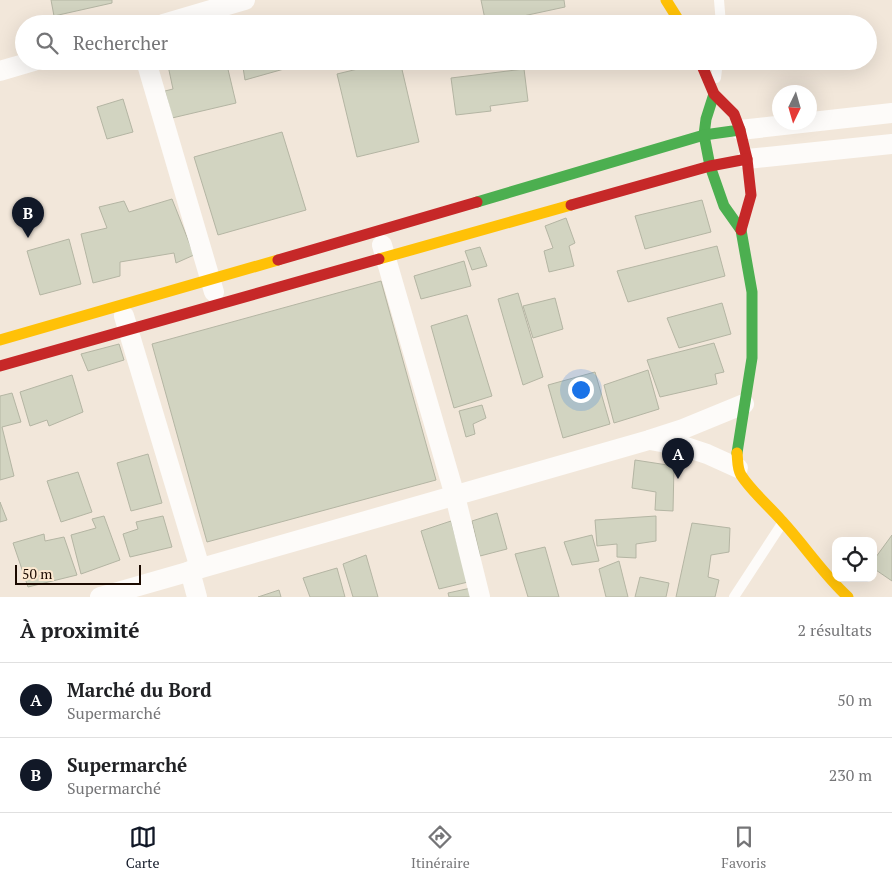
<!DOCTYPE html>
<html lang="fr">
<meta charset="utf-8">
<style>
:root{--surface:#fff;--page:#f2f2f2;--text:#202124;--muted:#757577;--line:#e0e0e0;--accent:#111827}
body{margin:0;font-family:"PT Serif",serif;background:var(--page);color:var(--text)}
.controls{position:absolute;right:15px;bottom:15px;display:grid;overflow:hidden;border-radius:10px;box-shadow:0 5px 20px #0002}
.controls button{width:45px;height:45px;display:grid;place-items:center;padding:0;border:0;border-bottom:1px solid var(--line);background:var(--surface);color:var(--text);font:25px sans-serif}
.compass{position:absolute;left:772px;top:85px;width:45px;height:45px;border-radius:50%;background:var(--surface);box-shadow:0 5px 20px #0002;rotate:185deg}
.scale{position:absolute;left:15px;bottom:12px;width:126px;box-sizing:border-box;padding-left:5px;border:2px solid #1b0a00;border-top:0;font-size:14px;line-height:18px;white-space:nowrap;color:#1b0a00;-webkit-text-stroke:4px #fce8d0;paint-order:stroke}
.you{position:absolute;left:580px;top:389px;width:18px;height:18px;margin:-12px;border:4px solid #fff;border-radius:50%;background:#1a73e8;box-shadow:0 0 0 8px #1a73e833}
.badge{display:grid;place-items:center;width:32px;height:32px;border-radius:50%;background:var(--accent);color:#fff;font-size:16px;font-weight:700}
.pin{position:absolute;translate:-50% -41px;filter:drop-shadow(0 1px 2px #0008)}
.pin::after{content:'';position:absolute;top:26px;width:18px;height:15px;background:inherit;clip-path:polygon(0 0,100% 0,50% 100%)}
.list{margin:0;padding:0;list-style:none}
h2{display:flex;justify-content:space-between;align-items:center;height:65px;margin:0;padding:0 20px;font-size:21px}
h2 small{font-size:16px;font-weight:400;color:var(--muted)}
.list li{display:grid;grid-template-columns:32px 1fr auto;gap:15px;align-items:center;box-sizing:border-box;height:75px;padding:0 20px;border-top:1px solid var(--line)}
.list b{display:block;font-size:19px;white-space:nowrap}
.list p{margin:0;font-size:16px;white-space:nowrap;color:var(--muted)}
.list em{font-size:16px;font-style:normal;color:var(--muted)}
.icon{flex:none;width:28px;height:28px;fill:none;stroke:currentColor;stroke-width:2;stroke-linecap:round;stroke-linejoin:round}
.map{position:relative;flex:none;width:892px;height:597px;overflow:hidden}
.search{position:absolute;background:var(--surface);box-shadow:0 5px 20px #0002;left:15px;right:15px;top:15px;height:55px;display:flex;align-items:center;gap:12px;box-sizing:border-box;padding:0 18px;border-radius:28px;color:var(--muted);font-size:19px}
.sheet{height:215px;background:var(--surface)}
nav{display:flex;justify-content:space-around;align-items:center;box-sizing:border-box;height:70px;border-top:1px solid var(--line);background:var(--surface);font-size:14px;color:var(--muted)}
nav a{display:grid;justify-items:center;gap:2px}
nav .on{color:var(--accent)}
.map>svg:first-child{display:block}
.building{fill:#d2d4c1;stroke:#b4b5a3}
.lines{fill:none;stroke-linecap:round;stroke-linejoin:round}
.lane{stroke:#fdfbf9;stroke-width:10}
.street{stroke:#fdfbf9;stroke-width:20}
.fast{stroke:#4caf50;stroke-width:11}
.slow{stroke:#ffc107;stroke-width:11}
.jam{stroke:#c62828;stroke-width:11}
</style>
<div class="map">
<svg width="892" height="597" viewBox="0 0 892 597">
<rect width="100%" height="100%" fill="#f2e7da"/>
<!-- building -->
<g class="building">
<polygon points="51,0 112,0 112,3 54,16"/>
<polygon points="481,0 564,0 565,7 486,24"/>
<polygon points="167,61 226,61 236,103 172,118 165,91 173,89"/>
<polygon points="242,61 289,61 291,67 245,80"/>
<polygon points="391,61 400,61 419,142 357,157 337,74"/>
<polygon points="524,69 528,101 490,106 491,111 456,115 451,78"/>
<polygon points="123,99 133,132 107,139 97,107"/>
<polygon points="282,132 306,210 218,235 194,157"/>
<polygon points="172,199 194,255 176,263 174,253 120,262 120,276 93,283 81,234 107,228 99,207 124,201 129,212"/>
<polygon points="702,200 711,232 645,249 635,216"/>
<polygon points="566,218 575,243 569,246 574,266 549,272 544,251 553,248 545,226"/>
<polygon points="69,239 81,284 40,295 27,251"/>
<polygon points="717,246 725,276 628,302 617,271"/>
<polygon points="480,247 487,266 472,270 465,251"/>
<polygon points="464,261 471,286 421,299 414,276"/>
<polygon points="381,281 436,480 207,542 152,344"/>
<polygon points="518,293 543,377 523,385 498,299"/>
<polygon points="555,298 563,329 533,338 523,306"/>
<polygon points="722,303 731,334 679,348 667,318"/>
<polygon points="467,315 492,396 454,408 431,326"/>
<polygon points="714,343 724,372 715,374 717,384 660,397 647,360"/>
<polygon points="119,344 124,360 88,371 81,354"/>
<polygon points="648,370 659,409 614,423 604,385"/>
<polygon points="595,372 610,424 563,438 548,385"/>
<polygon points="72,375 83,412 49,426 47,420 30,426 20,392"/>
<polygon points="12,393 21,422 2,427 14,476 0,480 0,396"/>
<polygon points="482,405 486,418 473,424 475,434 466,437 459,411"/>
<polygon points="148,454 162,503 131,511 117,463"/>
<polygon points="635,460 674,466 673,511 655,510 656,492 632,488"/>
<polygon points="78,472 92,512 61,522 47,481"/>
<polygon points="0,502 7,520 0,522"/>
<polygon points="497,513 507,549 480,556 472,521"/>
<polygon points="104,516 120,560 81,574 71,535 96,528 92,519"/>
<polygon points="163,516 172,547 130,557 123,534 138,529 136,522"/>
<polygon points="656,516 656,541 636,544 636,558 617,557 617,544 597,546 595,520"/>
<polygon points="451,521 468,582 439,589 421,531"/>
<polygon points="692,523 730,528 729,552 711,555 708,577 719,580 715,597 676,597"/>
<polygon points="44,534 45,541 64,537 77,575 28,587 13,543"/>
<polygon points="592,535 599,561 572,565 564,542"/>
<polygon points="892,535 892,581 873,568 873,561"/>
<polygon points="545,547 559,597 528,597 515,554"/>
<polygon points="366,555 378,597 353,597 343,564"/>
<polygon points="619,561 628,597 606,597 599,569"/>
<polygon points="337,568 345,597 310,597 303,578"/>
<polygon points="640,577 669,583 666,597 635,597"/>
<polygon points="471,588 473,597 449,597 448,593"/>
<polygon points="279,590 281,597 258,597"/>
</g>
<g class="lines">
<!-- lane -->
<g class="lane">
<polyline points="719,0 721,24"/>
<polyline points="716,78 718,61"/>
<polyline points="734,597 783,522"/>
</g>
<!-- street -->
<g class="street">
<polyline points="163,24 245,0"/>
<polyline points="146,61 214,292"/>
<polyline points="0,71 34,61"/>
<polyline points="740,130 892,113"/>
<polyline points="747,159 892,144"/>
<polyline points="382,245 455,496 480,597"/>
<polyline points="124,316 200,568"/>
<polyline points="650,440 683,446 707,454 738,468"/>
<polyline points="190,571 197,597"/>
<polyline points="100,597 649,440 683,429 744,404"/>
</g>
<!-- fast -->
<g class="fast">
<polyline points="714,94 706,119 704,135 710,166 724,206 741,230 752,292 752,358 737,453"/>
<polyline points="477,202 704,135 740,130"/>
</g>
<!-- slow -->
<g class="slow">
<polyline points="666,0 681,24"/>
<polyline points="379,259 571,205"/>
<polyline points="0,340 278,260"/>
<path d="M737 453C738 461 737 468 741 475 752 492 769 506 782 521 805 546 823 574 848 597"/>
</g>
<!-- jam -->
<g class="jam">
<polyline points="700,61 714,94 734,114 740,130 747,159 751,195 741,230"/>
<polyline points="571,205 710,166 747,159"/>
<polyline points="278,260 477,202"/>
<polyline points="0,366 379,259"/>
</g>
</g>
</svg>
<div class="controls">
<button><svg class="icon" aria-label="locate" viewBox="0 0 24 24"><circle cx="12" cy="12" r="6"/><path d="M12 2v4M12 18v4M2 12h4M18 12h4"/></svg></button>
</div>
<svg class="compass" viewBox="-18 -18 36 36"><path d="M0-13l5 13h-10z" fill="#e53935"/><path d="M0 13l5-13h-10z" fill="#757577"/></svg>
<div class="scale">50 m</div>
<div class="you"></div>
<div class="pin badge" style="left:678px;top:479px">A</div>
<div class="pin badge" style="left:28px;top:238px">B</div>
<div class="search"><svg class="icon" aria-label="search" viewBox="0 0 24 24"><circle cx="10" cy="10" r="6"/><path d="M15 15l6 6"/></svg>Rechercher</div>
</div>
<section class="sheet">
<h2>À proximité<small>2 résultats</small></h2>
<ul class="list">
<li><span class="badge">A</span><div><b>Marché du Bord</b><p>Supermarché</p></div><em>50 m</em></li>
<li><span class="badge">B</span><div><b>Supermarché</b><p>Supermarché</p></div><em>230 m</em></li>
</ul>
</section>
<nav>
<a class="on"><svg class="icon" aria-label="map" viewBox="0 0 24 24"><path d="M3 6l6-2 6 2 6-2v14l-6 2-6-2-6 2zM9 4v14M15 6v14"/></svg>Carte</a>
<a><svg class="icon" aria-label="directions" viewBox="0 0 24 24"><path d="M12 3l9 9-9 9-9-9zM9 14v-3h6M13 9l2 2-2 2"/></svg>Itinéraire</a>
<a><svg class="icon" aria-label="saved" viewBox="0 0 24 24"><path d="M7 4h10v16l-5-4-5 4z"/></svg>Favoris</a>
</nav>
